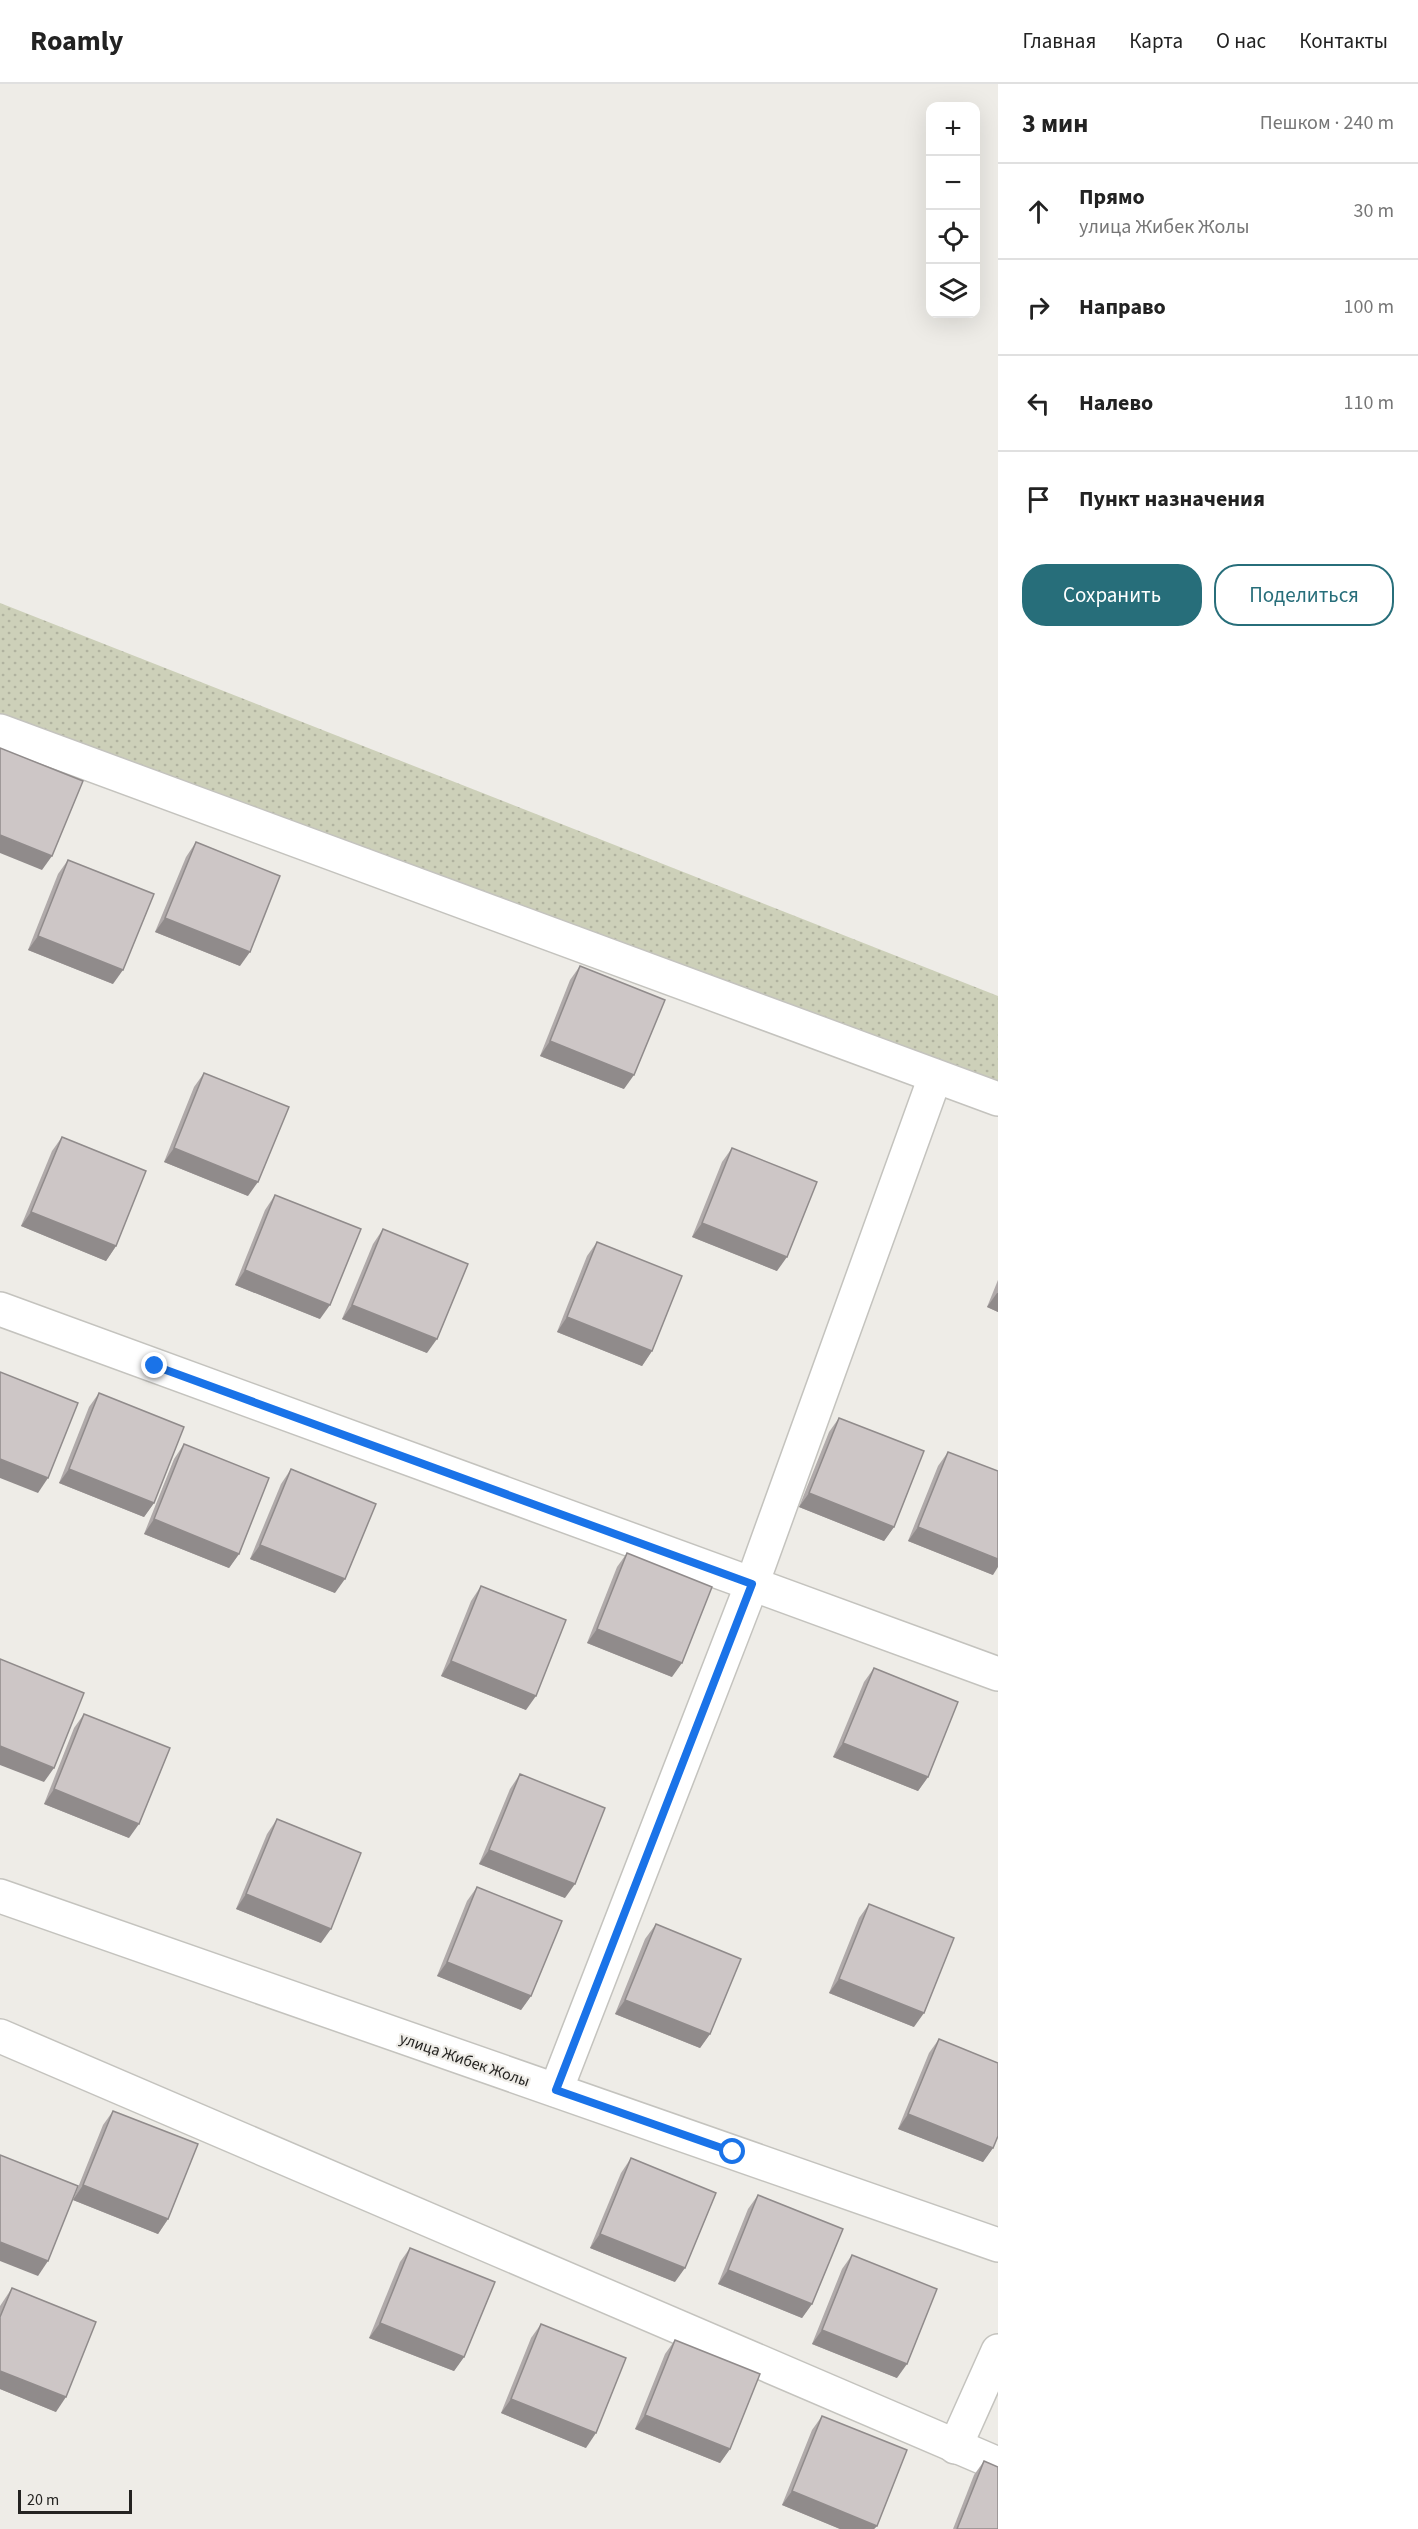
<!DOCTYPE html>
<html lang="ru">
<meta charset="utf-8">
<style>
:root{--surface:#fff;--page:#f2f2f2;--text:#222;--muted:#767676;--line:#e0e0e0;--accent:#276e7a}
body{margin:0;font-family:"Source Sans 3",sans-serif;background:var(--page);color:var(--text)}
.controls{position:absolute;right:18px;top:18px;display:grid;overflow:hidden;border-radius:12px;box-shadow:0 6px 24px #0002}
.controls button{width:54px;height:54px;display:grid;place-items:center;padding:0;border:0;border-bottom:2px solid var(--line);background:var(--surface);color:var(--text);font:30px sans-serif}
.scale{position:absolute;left:18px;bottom:15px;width:114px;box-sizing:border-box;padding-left:6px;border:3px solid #242321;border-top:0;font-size:16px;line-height:21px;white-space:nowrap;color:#242321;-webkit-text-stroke:4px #eeece7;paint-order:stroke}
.stop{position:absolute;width:18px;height:18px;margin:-14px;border:4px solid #1a73e8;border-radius:50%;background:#fff}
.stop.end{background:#1a73e8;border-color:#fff;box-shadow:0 2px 6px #0008}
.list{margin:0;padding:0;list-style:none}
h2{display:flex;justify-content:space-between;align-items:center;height:78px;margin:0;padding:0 24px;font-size:26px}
h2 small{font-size:20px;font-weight:400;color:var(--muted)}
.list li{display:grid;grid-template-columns:39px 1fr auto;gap:18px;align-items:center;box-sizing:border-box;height:96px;padding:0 24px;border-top:2px solid var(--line)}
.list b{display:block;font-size:22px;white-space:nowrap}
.list p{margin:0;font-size:20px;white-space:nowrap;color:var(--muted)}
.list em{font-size:20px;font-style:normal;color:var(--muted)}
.actions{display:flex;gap:12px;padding:18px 24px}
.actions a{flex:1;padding:14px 0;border:2px solid var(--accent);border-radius:24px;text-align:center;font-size:21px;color:var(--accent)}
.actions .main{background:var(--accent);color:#fff}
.icon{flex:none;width:33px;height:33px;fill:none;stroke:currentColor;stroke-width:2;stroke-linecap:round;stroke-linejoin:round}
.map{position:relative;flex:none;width:998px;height:2445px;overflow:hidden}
header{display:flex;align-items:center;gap:36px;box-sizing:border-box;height:84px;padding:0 30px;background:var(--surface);border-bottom:2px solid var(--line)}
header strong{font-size:28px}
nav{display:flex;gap:33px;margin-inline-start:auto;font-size:21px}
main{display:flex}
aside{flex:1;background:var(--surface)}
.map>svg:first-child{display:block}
.grass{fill:url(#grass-dots)}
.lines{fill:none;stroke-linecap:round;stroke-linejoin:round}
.minor-casing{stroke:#c4c3be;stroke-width:36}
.minor{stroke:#fff;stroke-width:33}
.wall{fill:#b0aaaa}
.shaded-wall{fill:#908b8b}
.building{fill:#cdc6c6;stroke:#908b8b;stroke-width:1.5}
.route{stroke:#1a73e8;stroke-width:8}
.labels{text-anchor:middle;stroke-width:4.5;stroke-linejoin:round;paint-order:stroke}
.street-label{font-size:16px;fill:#242321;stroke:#eeece7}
</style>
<header>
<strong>Roamly</strong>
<nav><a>Главная</a><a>Карта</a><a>О нас</a><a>Контакты</a></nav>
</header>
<main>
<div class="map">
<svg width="998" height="2445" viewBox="0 0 998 2445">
<defs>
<pattern id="grass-dots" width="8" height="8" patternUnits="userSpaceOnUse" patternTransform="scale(1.5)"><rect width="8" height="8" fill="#cdd0b9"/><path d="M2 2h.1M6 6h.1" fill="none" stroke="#b0b29f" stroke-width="1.8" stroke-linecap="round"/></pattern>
</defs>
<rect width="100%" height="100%" fill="#eeece7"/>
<!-- grass -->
<polygon class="grass" points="0,519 998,912 998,1010 0,645"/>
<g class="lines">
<!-- minor casing -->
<g class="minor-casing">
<g id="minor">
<polyline points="0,647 998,1015"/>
<polyline points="0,1225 998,1590"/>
<polyline points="0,1812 998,2161"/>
<polyline points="0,1952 998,2380"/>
<polyline points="556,2006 752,1500 935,993"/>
<polyline points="955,2363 998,2267"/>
</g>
</g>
<!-- minor -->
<use href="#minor" class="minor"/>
</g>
<!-- wall -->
<g class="wall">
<polygon points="196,758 240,882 155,848 186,773"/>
<polygon points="68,776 113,900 28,866 58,790"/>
<polygon points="580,882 624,1005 540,972 570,896"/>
<polygon points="204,989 248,1112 164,1078 194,1003"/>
<polygon points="62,1053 116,1162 106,1177 21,1142 52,1067"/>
<polygon points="732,1064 777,1187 692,1153 722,1078"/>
<polygon points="275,1111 320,1235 235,1201 265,1126"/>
<polygon points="383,1145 427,1269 342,1235 373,1160"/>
<polygon points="597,1158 652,1267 642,1282 557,1248 587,1172"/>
<polygon points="998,1196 998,1228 987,1223"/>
<polygon points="99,1309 154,1419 144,1433 59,1399 89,1323"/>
<polygon points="839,1334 894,1443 884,1457 799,1423 829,1348"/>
<polygon points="184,1360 239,1470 229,1484 144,1450 174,1375"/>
<polygon points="948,1368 993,1491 908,1457 938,1382"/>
<polygon points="291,1385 335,1509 250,1475 281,1400"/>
<polygon points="627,1469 672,1593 587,1559 617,1483"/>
<polygon points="481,1502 526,1626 441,1592 471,1517"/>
<polygon points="874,1584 928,1693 918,1707 833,1673 864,1598"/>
<polygon points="84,1630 129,1754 44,1720 74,1644"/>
<polygon points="520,1690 565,1814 479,1780 510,1705"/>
<polygon points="277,1735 321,1859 236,1825 267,1750"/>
<polygon points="477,1803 531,1912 521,1926 437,1892 467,1817"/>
<polygon points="869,1820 914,1943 829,1909 859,1834"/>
<polygon points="656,1840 710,1950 700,1964 615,1930 645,1855"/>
<polygon points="939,1955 993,2064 983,2078 898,2045 929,1969"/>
<polygon points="113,2027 168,2135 158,2150 73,2116 103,2041"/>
<polygon points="631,2074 675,2198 590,2164 621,2089"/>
<polygon points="758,2111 812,2220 802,2234 718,2200 748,2125"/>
<polygon points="410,2164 464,2273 454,2287 369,2254 400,2178"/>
<polygon points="852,2171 897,2294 812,2260 842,2185"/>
<polygon points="12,2204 56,2328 0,2305 0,2222"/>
<polygon points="541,2240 586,2364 501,2329 531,2254"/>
<polygon points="675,2256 730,2365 720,2379 635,2345 665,2270"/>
<polygon points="822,2332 877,2442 874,2445 840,2445 782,2421 812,2346"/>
<polygon points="984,2377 998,2445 953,2445 974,2391"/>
</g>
<!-- shaded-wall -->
<g class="shaded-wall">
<polygon points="0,751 52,772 42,786 0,769"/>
<polygon points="165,834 250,868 240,882 155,848"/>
<polygon points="38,852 123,886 113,900 28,866"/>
<polygon points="550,957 634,991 624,1005 540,972"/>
<polygon points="174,1064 258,1098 248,1112 164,1078"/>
<polygon points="31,1128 116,1162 106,1177 21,1142"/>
<polygon points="702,1139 787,1173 777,1187 692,1153"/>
<polygon points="245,1186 330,1221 320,1235 235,1201"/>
<polygon points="997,1209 998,1209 998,1228 987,1223"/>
<polygon points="352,1221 437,1255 427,1269 342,1235"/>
<polygon points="567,1233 652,1267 642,1282 557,1248"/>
<polygon points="0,1375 48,1394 38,1409 0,1394"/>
<polygon points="69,1385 154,1419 144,1433 59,1399"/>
<polygon points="809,1409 894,1443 884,1457 799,1423"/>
<polygon points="154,1435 239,1470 229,1484 144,1450"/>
<polygon points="918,1443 998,1475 998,1483 993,1491 908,1457"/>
<polygon points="260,1461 345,1495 335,1509 250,1475"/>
<polygon points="597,1545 682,1579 672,1593 587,1559"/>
<polygon points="451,1577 536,1612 526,1626 441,1592"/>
<polygon points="843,1659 928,1693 918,1707 833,1673"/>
<polygon points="0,1662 54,1684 44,1698 0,1681"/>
<polygon points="54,1705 139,1740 129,1754 44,1720"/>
<polygon points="489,1766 575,1800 565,1814 479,1780"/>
<polygon points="246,1810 331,1845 321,1859 236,1825"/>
<polygon points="447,1878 531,1912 521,1926 437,1892"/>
<polygon points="839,1895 924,1929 914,1943 829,1909"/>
<polygon points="625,1916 710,1950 700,1964 615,1930"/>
<polygon points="908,2030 993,2064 983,2078 898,2045"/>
<polygon points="83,2101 168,2135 158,2150 73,2116"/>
<polygon points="600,2150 685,2184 675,2198 590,2164"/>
<polygon points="0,2158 48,2177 38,2192 0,2177"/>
<polygon points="728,2186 812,2220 802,2234 718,2200"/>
<polygon points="380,2239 464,2273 454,2287 369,2254"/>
<polygon points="822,2246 907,2280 897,2294 812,2260"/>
<polygon points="0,2287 66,2313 56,2328 0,2305"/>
<polygon points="511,2315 596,2349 586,2364 501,2329"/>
<polygon points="645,2331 730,2365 720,2379 635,2345"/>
<polygon points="792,2407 877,2442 874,2445 840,2445 782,2421"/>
</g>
<!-- building -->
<g class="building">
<polygon points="0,664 83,697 52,772 0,751"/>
<polygon points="196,758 280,792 250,868 165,834"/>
<polygon points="68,776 154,810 123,886 38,852"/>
<polygon points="580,882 665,916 634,991 550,957"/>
<polygon points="204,989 289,1023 258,1098 174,1064"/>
<polygon points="62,1053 146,1087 116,1162 31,1128"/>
<polygon points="732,1064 817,1098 787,1173 702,1139"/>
<polygon points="275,1111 361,1145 330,1221 245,1186"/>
<polygon points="383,1145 468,1180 437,1255 352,1221"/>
<polygon points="597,1158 682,1192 652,1267 567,1233"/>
<polygon points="0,1288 78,1319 48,1394 0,1375"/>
<polygon points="99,1309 184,1343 154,1419 69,1385"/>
<polygon points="839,1334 924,1367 894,1443 809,1409"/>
<polygon points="184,1360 269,1394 239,1470 154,1435"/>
<polygon points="948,1368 998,1387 998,1475 918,1443"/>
<polygon points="291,1385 376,1420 345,1495 260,1461"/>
<polygon points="627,1469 712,1503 682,1579 597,1545"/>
<polygon points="481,1502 566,1536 536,1612 451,1577"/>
<polygon points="0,1575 84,1609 54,1684 0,1662"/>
<polygon points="874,1584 958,1618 928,1693 843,1659"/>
<polygon points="84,1630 170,1664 139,1740 54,1705"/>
<polygon points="520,1690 605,1724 575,1800 489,1766"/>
<polygon points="277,1735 361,1769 331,1845 246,1810"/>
<polygon points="477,1803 562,1837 531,1912 447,1878"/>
<polygon points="869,1820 954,1854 924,1929 839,1895"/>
<polygon points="656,1840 741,1875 710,1950 625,1916"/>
<polygon points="939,1955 998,1979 998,2052 993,2064 908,2030"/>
<polygon points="113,2027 198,2060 168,2135 83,2101"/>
<polygon points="0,2071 78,2102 48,2177 0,2158"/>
<polygon points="631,2074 716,2109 685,2184 600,2150"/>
<polygon points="758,2111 843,2145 812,2220 728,2186"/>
<polygon points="410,2164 495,2198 464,2273 380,2239"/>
<polygon points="852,2171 937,2205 907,2280 822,2246"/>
<polygon points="12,2204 96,2238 66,2313 0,2287 0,2233"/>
<polygon points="541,2240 626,2274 596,2349 511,2315"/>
<polygon points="675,2256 760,2290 730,2365 645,2331"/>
<polygon points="822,2332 907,2366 877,2442 792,2407"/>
<polygon points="984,2377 998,2383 998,2445 957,2445"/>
</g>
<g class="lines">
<!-- route -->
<polyline class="route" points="155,1282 752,1500 556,2006 733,2068"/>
</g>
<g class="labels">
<!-- street labels -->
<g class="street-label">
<text transform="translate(465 1975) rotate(19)" y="6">улица Жибек Жолы</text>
</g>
</g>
</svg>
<div class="controls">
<button>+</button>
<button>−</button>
<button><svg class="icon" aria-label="locate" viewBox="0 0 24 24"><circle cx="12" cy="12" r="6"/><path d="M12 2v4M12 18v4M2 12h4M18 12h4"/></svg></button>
<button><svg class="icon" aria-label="layers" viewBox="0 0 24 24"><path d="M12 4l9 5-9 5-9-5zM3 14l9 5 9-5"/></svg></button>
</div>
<div class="scale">20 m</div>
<div class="stop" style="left:733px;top:2068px"></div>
<div class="stop end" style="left:155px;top:1282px"></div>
</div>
<aside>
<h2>3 мин<small>Пешком · 240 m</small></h2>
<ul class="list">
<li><svg class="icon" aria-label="ahead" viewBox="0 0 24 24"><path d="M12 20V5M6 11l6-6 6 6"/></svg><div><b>Прямо</b><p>улица Жибек Жолы</p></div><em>30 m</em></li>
<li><svg class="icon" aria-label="right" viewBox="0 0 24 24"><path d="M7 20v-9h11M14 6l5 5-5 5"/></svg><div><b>Направо</b></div><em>100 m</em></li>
<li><svg class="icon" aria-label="left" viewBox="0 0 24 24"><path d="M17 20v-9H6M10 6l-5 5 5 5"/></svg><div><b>Налево</b></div><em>110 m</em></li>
<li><svg class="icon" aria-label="arrive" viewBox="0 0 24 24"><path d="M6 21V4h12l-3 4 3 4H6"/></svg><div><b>Пункт назначения</b></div></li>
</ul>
<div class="actions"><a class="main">Сохранить</a><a>Поделиться</a></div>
</aside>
</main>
